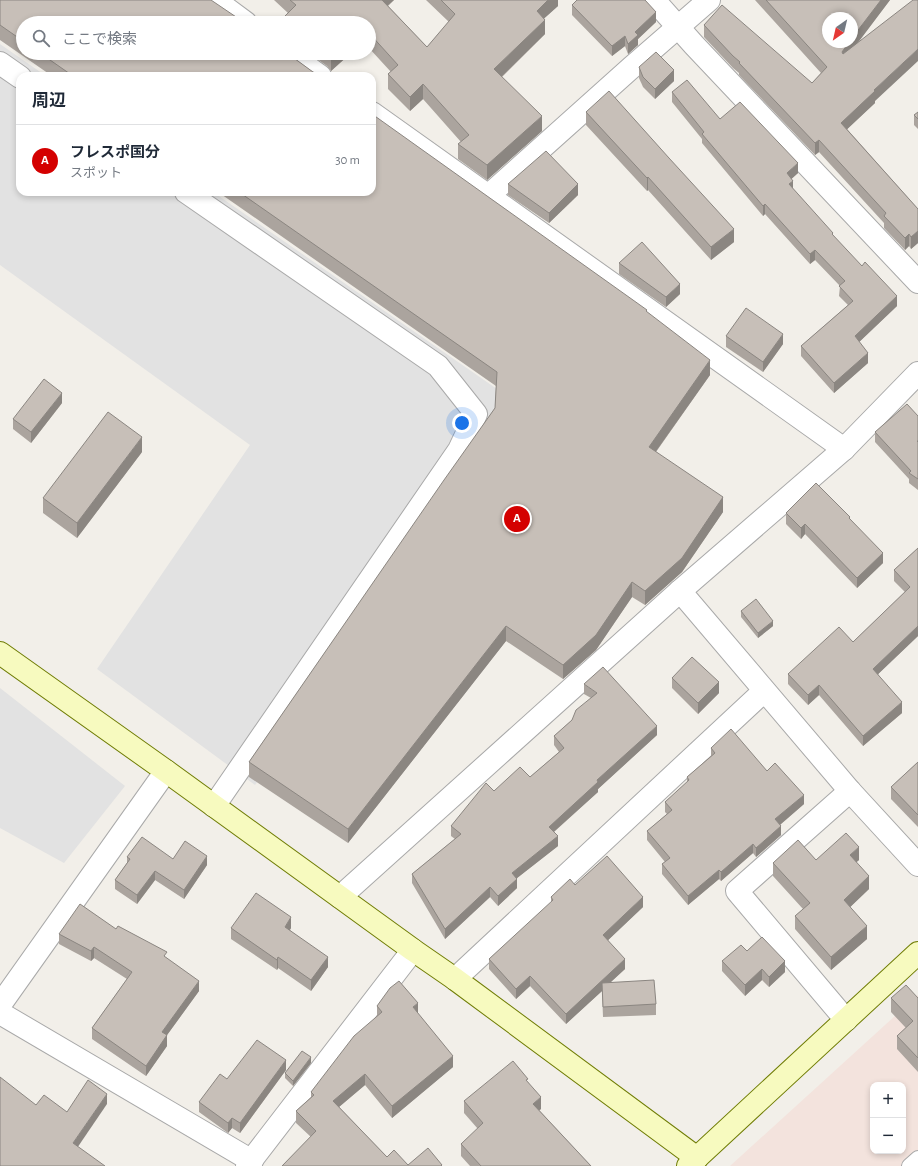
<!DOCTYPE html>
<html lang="ja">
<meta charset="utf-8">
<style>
:root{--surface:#fff;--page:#f2f2f3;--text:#1f2937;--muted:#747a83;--line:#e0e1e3;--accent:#d40000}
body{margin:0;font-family:"Alegreya Sans","Noto Sans JP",sans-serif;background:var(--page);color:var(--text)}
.controls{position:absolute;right:12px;bottom:12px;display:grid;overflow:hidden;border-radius:8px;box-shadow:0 2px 6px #0003}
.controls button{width:36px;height:36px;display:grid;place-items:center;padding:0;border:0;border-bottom:1px solid var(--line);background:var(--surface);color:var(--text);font:20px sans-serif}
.compass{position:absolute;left:822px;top:12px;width:36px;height:36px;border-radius:50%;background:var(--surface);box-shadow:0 2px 6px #0003;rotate:214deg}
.you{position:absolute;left:462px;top:423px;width:14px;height:14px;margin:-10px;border:3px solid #fff;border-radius:50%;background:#1a73e8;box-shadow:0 0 0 6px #1a73e833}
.badge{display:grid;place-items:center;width:26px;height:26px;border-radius:50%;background:var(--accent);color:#fff;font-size:13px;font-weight:700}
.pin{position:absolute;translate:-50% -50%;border:2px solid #fff;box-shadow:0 1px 4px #0006}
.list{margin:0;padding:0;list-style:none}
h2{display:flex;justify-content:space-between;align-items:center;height:52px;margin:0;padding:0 16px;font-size:17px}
h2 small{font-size:13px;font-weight:400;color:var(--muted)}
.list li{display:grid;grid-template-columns:26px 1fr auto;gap:12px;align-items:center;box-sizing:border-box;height:72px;padding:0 16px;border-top:1px solid var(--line)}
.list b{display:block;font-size:15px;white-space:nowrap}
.list p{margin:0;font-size:13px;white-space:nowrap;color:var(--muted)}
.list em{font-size:13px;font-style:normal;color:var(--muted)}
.icon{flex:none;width:22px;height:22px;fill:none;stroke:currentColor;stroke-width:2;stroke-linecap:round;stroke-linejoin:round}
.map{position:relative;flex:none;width:918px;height:1166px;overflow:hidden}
.search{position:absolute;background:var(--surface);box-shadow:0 2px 6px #0003;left:16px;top:16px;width:360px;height:44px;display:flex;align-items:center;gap:10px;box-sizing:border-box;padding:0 14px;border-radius:22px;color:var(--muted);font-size:15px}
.panel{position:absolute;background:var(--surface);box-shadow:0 2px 6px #0003;left:16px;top:72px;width:360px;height:124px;border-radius:12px}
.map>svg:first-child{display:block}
.military{fill:#f3e3dd;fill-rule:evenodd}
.parking{fill:#e2e2e2}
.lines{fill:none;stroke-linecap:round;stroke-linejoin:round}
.lane-casing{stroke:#a9a9a9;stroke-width:16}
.street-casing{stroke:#a9a9a9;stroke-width:24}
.secondary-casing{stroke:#707d05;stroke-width:24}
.lane{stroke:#fff;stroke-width:14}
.street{stroke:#fff;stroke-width:22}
.secondary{stroke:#f7fabf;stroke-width:22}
.wall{fill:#aba49e}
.shaded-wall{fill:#8b8681}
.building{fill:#c7bfb8;stroke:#8b8681}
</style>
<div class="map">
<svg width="918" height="1166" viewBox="0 0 918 1166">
<rect width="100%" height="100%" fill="#f2efe9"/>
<!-- military -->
<path class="military" d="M918 995V1166H730ZM873 1085H903V1151H873Z"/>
<!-- parking -->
<g class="parking">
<polygon points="0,44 46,76 20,76 20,192 213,192 497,389 493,422 270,765 255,785 97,669 250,445 0,265"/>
<polygon points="0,688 125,786 64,863 0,828"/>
</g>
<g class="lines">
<!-- lane casing -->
<g class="lane-casing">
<polyline id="lane" points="909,1166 918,1158"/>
</g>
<!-- street casing -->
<g class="street-casing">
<g id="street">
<polyline points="215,0 246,23"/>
<polyline points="654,0 694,45 918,282"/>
<polyline points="288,53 320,76"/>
<polyline points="0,63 20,77"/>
<polyline points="372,113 844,449"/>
<polyline points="186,192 438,366 476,414 459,450 214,806"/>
<polyline points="488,196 632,67 709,0"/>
<polyline points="680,591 850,791 918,865"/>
<polyline points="340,897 680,591 844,449 918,373"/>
<polyline points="455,979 764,691"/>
<polyline points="0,1005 166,771"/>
<polyline points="0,1013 252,1161"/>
<polyline points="846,1020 737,891 850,791"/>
<polyline points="247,1166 413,950"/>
</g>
</g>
<!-- secondary casing -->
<g class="secondary-casing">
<g id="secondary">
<polyline points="0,653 166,771 413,950 455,979 697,1158"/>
<polyline points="688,1166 918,953"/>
</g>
</g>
<!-- lane -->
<use href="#lane" class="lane"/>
<!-- street -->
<use href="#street" class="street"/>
<!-- secondary -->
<use href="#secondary" class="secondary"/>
</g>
<!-- wall -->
<g class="wall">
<polygon points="0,0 23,23 23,53 287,53 313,72 322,76 52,76 0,40"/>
<polygon points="274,0 394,0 388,6 427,47 449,22 426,0 558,0 558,6 544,18 545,34 502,77 542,131 487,180 458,159 458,144 461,142 423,99 410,111 388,89 388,74 391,72 369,48 369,23 288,13"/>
<polygon points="755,0 890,0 857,43 875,101 875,103 847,129 918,209 918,243 911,249 909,246 905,250 884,228 884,223 819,152 815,155 739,75 739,73 733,68 704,37 704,25 812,83 821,73"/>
<polygon points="572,5 656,22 638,39 638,45 628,54 625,46 612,56 572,15"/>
<polygon points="309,53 351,53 331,71 327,66"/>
<polygon points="639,67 674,81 655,99 643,87 639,78"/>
<polygon points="672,92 720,119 798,173 791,179 793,189 833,236 897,306 859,342 868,363 834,393 801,356 801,346 848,305 839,296 840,286 815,260 810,264 765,214 763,216 702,143 702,139 672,102"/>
<polygon points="586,112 669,159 734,242 711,260 648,190 647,191 586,125"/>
<polygon points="918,112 918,129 914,125 914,115"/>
<polygon points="508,184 578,195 549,223 508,195"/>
<polygon points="218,192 372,192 647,312 710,375 656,452 723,512 682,572 645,605 632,597 596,650 563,679 506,641 348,843 249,777 249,762 495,408 496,386"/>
<polygon points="619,263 680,294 666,307 619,274"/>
<polygon points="726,336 783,344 763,372 726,347"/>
<polygon points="62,403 31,443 13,429 13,419"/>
<polygon points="918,416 918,490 909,483 909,479 875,442 875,432"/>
<polygon points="142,452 77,538 43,513 43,498"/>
<polygon points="786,513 850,519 883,563 857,588 805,534 801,539 786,524"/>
<polygon points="918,548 918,636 878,674 902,713 863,746 819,695 808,705 788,684 788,674 853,642 905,592 894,581 894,570"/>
<polygon points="741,611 773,626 758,638 741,617"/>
<polygon points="672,678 719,693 698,714 672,688"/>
<polygon points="584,684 657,735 598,789 598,792 554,832 558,846 517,878 517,888 498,906 490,897 445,939 412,883 412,874 455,839 451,836 451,826 494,791 530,777 559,752 554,745 554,736 572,720 591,698 584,694"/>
<polygon points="711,748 767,771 804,804 780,825 781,835 756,857 753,853 721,881 719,879 688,905 662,874 662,864 665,862 647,840 647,831 667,814 665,812 665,802 687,783 687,777 711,756"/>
<polygon points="918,762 918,827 891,799 891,787"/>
<polygon points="127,857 173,859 207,865 184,899 155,880 137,904 115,889 115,880 127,863"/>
<polygon points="816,860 859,860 856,862 869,889 850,907 867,939 831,970 795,929 795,916 803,909 773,876 773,863"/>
<polygon points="575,885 643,907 608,940 625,969 611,982 656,1004 656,1015 603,1017 602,991 566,1024 530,986 516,999 489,969 489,959 551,903 551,897"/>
<polygon points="231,928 291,928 290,930 328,967 311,991 278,968 277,970 231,939"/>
<polygon points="116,929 167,958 199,991 167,1035 167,1046 146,1076 92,1039 92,1028 127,979 94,958 91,961 59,944 59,934"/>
<polygon points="747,951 785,972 769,987 762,980 745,996 722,971 722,961"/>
<polygon points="891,998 918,998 918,1072 897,1049 897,1036 906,1028 891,1012"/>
<polygon points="377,1006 418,1014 453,1067 392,1118 365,1085 339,1107 387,1157 408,1165 442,1166 282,1166 311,1137 296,1123 296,1111 311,1097 311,1092 377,1016"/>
<polygon points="311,1063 293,1086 285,1078 285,1073"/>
<polygon points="286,1070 240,1133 232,1128 228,1133 199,1112 199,1102"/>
<polygon points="528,1082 541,1109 539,1110 591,1166 470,1166 461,1156 461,1144 478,1129 464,1113 464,1101"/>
</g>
<!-- shaded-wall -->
<g class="shaded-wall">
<polygon points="380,0 394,0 380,12"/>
<polygon points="548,0 558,0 558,6 537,25 537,11"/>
<polygon points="881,0 890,0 842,64 842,52 849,42 852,42 852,38"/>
<polygon points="656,12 656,22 638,39 638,45 628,54 628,44 635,32"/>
<polygon points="545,20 545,34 494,84 494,69"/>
<polygon points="625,36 625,46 612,56 612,46"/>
<polygon points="918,49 918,61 875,101 875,103 841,135 841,123 874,90"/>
<polygon points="335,53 351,53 331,71 331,56"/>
<polygon points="674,70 674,81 655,99 655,89"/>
<polygon points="423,84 423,99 410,111 410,97"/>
<polygon points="542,116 542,131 487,180 487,165"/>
<polygon points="819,140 819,152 815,155 815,143"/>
<polygon points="798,163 798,173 787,183 787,173"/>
<polygon points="648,177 648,190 647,191 647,178"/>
<polygon points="793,181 793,191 789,184"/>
<polygon points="578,184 578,195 549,223 549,213"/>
<polygon points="765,204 765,214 763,216 763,206"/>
<polygon points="734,229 734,242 711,260 711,247"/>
<polygon points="918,231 918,243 911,249 911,237"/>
<polygon points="909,234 909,246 905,250 905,238"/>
<polygon points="815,250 815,260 810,264 810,254"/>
<polygon points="680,284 680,294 666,307 666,297"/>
<polygon points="897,296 897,306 855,346 855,336"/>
<polygon points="783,334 783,344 763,372 763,362"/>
<polygon points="868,353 868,363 834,393 834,383"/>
<polygon points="710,360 710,375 649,461 649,447"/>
<polygon points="62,393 62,403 31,443 31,432"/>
<polygon points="142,437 142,452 77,538 77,523"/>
<polygon points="723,497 723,512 682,572 645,605 645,591"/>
<polygon points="805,524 805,534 801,539 801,528"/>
<polygon points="883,553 883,563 857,588 857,578"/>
<polygon points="632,582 632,597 596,650 563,679 563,665"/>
<polygon points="773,621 773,626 758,638 758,633"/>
<polygon points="506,626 506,641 348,843 348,829"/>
<polygon points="918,626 918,636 873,679 873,669"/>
<polygon points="719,682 719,693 698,714 698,703"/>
<polygon points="819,685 819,695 808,705 808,695"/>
<polygon points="902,702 902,713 863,746 863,736"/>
<polygon points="657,726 657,735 598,789 598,792 549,836 549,827 597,780"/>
<polygon points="804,795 804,804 775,829 775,819"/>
<polygon points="781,826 781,835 756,857 756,848"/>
<polygon points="558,836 558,846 512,882 512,873"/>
<polygon points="753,844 753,853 721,881 721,872"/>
<polygon points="859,847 859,860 850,868 850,855"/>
<polygon points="207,856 207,865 184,899 184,890"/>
<polygon points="719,870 719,879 688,905 688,896"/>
<polygon points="155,871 155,880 137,904 137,895"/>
<polygon points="869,876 869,889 844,913 844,900"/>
<polygon points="517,879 517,888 498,906 498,896"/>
<polygon points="490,887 490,897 445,939 445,929"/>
<polygon points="643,897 643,907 603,945 603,935"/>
<polygon points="291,917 291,928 285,937 285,927"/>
<polygon points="867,926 867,939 831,970 831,957"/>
<polygon points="94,947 94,958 91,961 91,951"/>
<polygon points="278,957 278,968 277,970 277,960"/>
<polygon points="328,957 328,967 311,991 311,980"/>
<polygon points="625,959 625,969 602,990 602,983 602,991 566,1024 566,1014"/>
<polygon points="785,961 785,972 769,987 769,977"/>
<polygon points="762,969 762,980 745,996 745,985"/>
<polygon points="530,976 530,986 516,999 516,989"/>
<polygon points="199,981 199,991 162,1042 162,1032"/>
<polygon points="418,1003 418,1014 413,1007"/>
<polygon points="167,1035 167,1046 146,1076 146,1066"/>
<polygon points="453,1056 453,1067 392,1118 392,1106"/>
<polygon points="311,1057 311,1063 293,1086 293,1081"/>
<polygon points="286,1060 286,1070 240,1133 240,1123"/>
<polygon points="365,1074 365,1085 333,1112 333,1101"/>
<polygon points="107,1094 107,1104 73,1154 73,1143"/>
<polygon points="541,1097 541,1109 533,1115 533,1104"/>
<polygon points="232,1118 232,1128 228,1133 228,1123"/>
</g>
<!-- building -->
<g class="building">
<polygon points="0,0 211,0 245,23 23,23 23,41 0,25"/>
<polygon points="290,0 382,0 427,47 455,14 441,0 548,0 537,11 545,20 494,69 542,116 487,165 458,144 469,135 423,84 410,97 388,74 398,65 369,33 369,23 278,23 296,5"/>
<polygon points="577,0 645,0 656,12 635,32 638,35 628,44 625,36 612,46 572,5"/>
<polygon points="766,0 881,0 852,38 852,18 828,18 828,42 849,42 842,52 843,54 913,0 918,0 918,49 874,90 875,91 841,123 918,209 918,231 911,237 909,234 905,238 884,216 886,213 819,140 815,143 739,63 740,62 733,56 704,25 722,5 812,83 827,67"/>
<polygon points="656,52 674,70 655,89 643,77 639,67"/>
<polygon points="40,53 287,53 313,72 318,74 322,76 73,76"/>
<polygon points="329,53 335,53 331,56"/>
<polygon points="687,80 720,119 740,102 798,163 787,173 793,181 789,184 833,233 832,234 862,266 865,262 897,296 855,336 868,353 834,383 801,346 853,301 839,286 845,281 815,250 810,254 765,204 763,206 702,134 704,132 672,92"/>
<polygon points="609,91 669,158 734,229 711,247 648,177 647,178 586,112"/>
<polygon points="918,112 918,119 914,115"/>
<polygon points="372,114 647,310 646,311 710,360 649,447 723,497 682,558 645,591 632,582 596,635 563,665 506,626 348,829 249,762 444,480 495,408 497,372 239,192 372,192"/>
<polygon points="546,151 578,184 549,213 508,184"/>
<polygon points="642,242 680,284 666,297 619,263"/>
<polygon points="746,308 783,334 763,362 726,336"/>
<polygon points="44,379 62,393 31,432 13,419"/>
<polygon points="907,404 918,416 918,441 917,441 918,442 918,479 909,473 911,471 875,432"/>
<polygon points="108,412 142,437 77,523 43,498"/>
<polygon points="816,483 850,517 849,518 883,553 857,578 805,524 801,528 786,513"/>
<polygon points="918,548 918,626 873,669 902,702 863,736 819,685 808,695 788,674 839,627 853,642 910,587 894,570"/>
<polygon points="756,599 773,621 758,633 741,611"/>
<polygon points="692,657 719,682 698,703 672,678"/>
<polygon points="603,667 657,726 597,780 598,782 549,827 558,836 512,873 517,879 498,896 490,887 445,929 412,874 461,834 451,826 486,783 494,791 520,767 530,777 564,748 554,736 572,720 576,710 597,693 584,684"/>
<polygon points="731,729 767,771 775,763 804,795 775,819 781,826 756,848 753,844 721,872 719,870 688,896 662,864 670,858 647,831 672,810 665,802 689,780 687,777 715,753 711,748"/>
<polygon points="918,762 918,815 891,787"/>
<polygon points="846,833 859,847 850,855 869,876 844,900 867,926 831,957 795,916 810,903 773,863 798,840 816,860"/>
<polygon points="142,837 173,859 185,841 207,856 184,890 155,871 137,895 115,880 130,859 127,857"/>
<polygon points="607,856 643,897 603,935 625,959 566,1014 530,976 516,989 489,959 553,900 551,897 570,879 575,885"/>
<polygon points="256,893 291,917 285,927 328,957 311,980 278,957 277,960 231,928"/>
<polygon points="80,904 116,929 118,926 167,952 164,956 199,981 162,1032 167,1035 146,1066 92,1028 132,972 94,947 91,951 59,934"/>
<polygon points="762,937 785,961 769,977 762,969 745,985 722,961 741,945 747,951"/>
<polygon points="654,980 656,1004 603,1007 602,983"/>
<polygon points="399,981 418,1003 413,1007 453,1056 392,1106 365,1074 333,1101 387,1157 394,1150 408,1165 428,1148 442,1165 441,1166 282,1166 316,1131 296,1111 314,1095 311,1092 354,1036 382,1012 377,1006 390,988"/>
<polygon points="906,985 918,998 918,1058 897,1036 913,1021 891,998"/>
<polygon points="257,1040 286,1060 240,1123 232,1118 228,1123 199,1102 220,1074 227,1079"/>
<polygon points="302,1051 311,1057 293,1081 285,1073"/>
<polygon points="513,1061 528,1079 526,1080 541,1097 533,1104 591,1166 481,1166 461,1144 483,1123 464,1101"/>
<polygon points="0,1077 36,1105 44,1095 67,1112 88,1080 107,1094 73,1143 105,1166 0,1166"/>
</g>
</svg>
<div class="controls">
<button>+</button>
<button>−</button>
</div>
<svg class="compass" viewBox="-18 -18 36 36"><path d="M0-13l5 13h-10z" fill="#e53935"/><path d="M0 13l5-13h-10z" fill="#747a83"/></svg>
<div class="you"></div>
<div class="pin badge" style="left:517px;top:519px">A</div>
<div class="search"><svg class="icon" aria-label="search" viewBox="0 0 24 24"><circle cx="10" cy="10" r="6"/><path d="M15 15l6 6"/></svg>ここで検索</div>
<section class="panel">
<h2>周辺<small></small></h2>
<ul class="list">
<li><span class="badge">A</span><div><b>フレスポ国分</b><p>スポット</p></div><em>30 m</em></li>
</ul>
</section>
</div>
